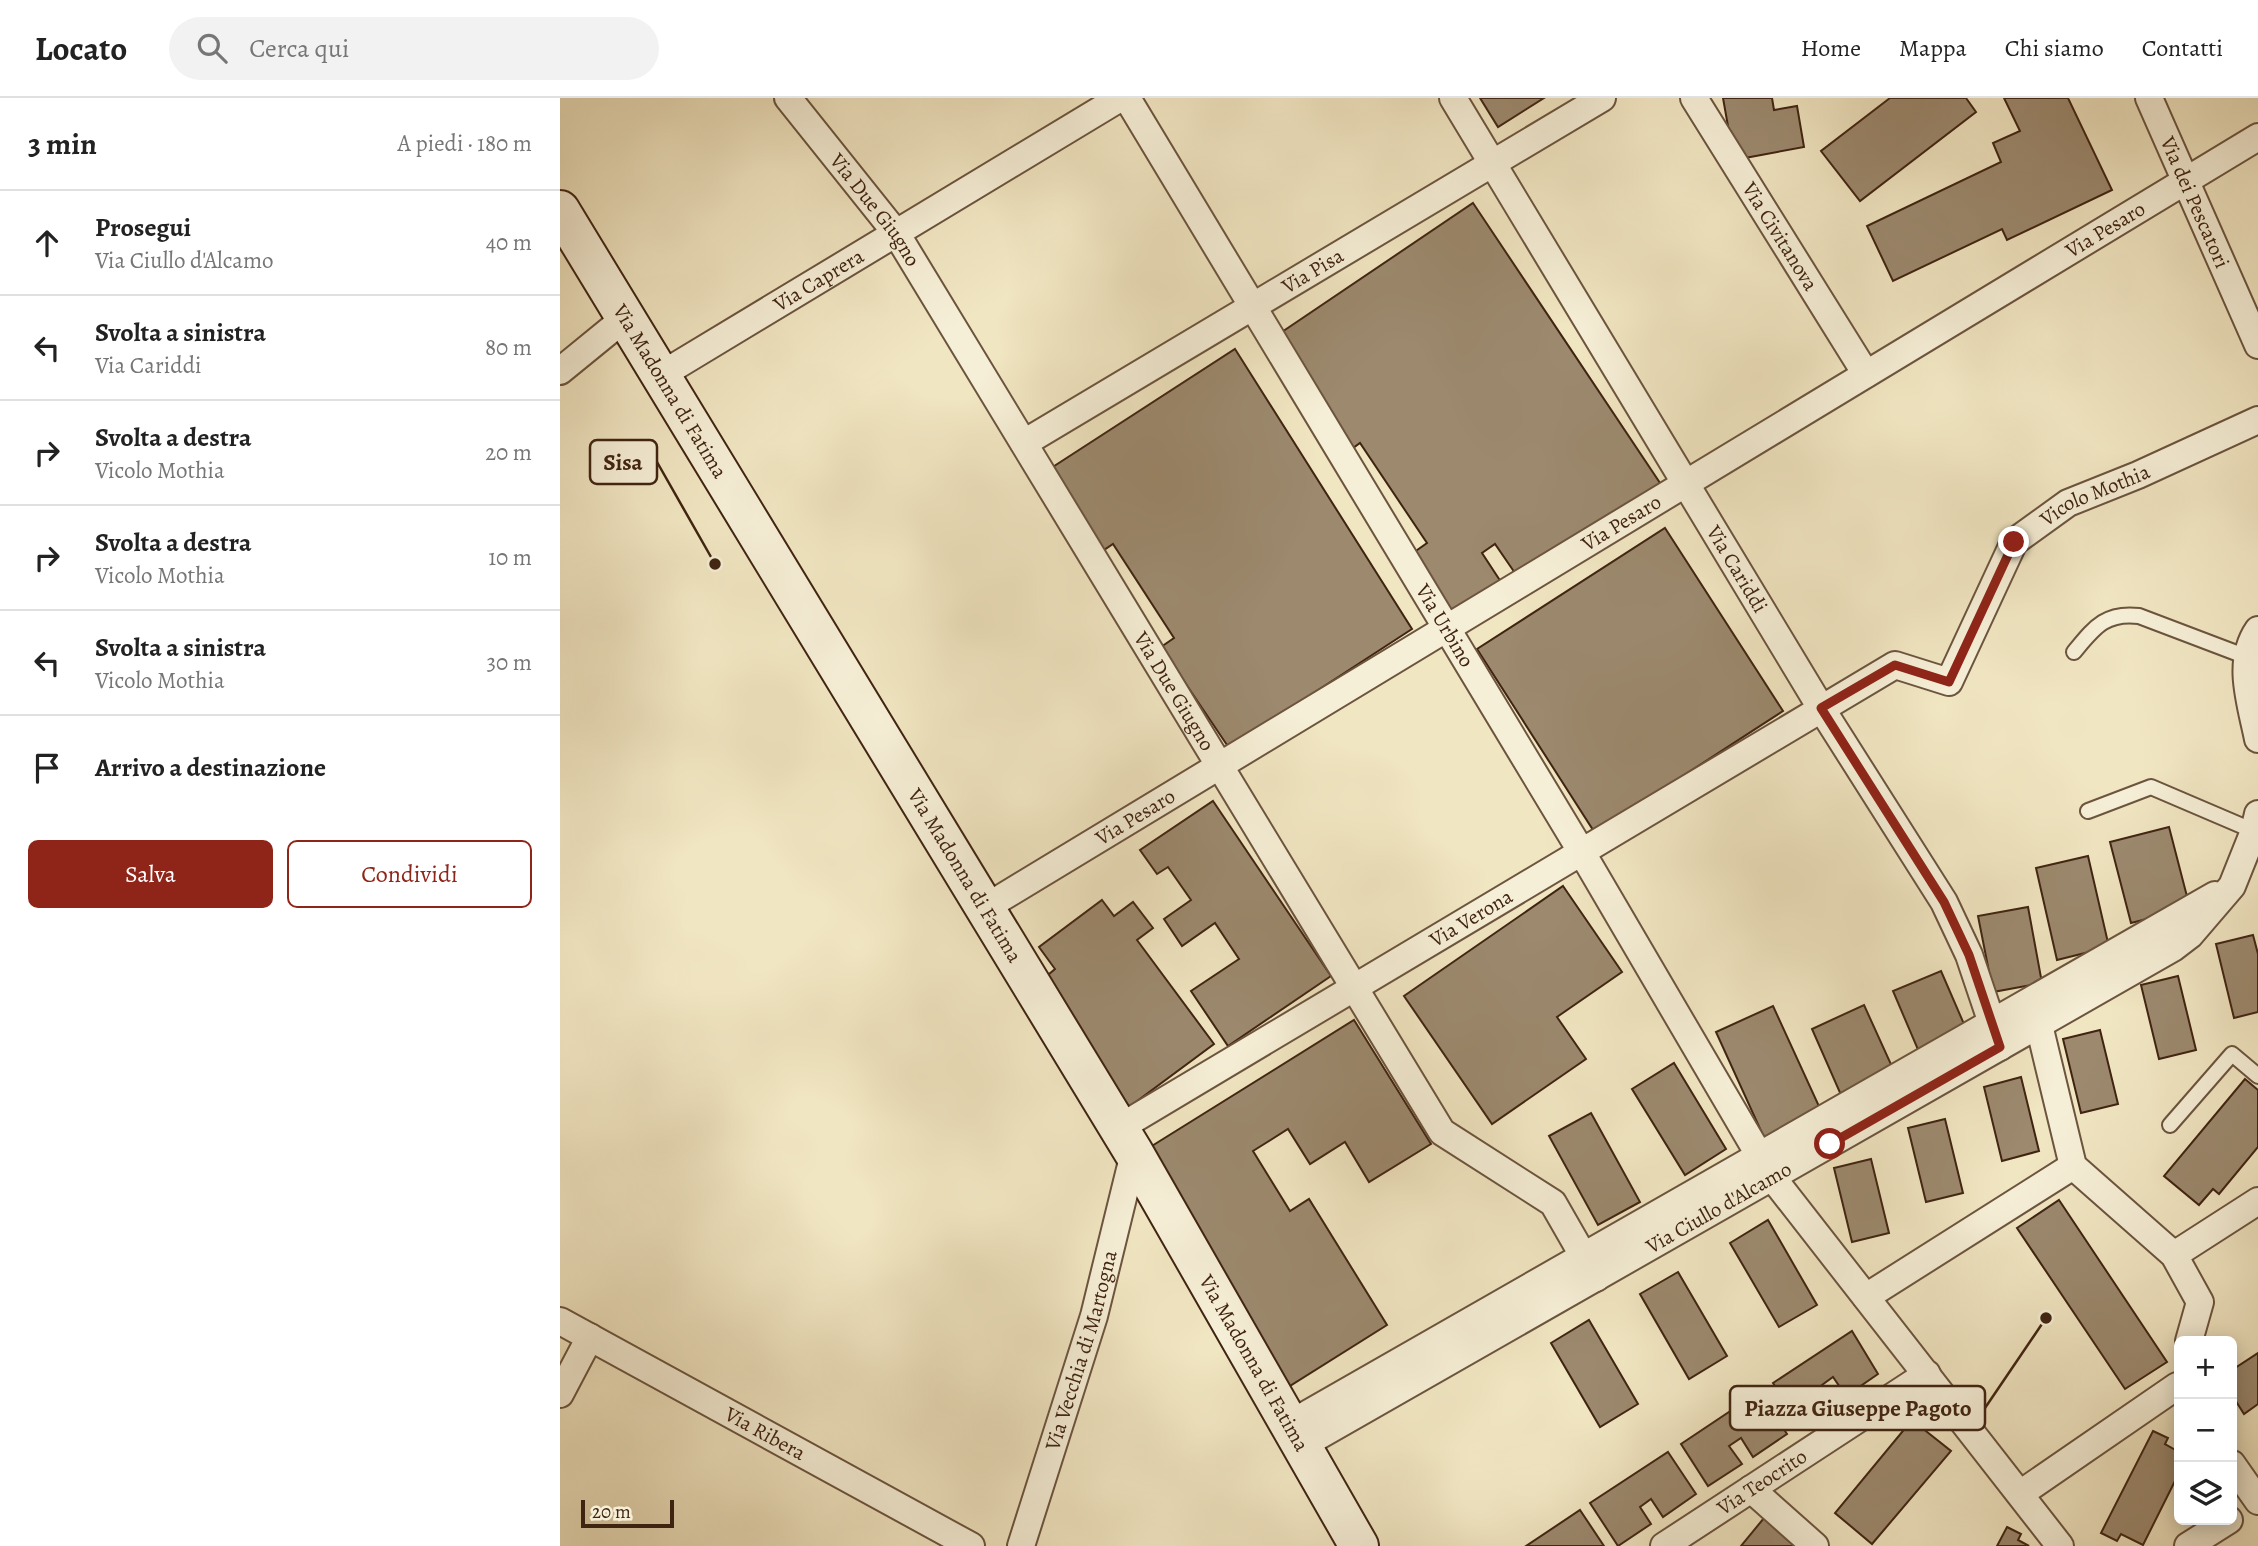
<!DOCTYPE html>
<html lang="it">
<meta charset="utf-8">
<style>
:root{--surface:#fff;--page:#f2f2f2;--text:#222;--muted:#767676;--line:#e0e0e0;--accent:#8f2418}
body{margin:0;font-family:Alegreya,serif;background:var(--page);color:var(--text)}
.controls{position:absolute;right:21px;bottom:21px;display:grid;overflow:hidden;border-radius:10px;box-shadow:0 4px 18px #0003}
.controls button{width:63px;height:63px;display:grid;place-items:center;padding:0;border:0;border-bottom:2px solid var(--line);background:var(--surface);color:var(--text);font:35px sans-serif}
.scale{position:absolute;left:21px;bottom:18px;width:93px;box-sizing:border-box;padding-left:7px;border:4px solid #402412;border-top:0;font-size:19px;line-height:24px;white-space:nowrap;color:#402412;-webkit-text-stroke:5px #f6efd7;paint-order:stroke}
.stop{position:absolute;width:21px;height:21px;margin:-16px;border:5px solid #8f2418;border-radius:50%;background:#fff}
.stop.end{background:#8f2418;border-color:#fff;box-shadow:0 2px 7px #0008}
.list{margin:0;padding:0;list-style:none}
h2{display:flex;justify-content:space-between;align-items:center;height:91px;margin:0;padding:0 28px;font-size:30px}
h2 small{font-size:23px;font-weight:400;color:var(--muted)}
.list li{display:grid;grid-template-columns:46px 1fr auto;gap:21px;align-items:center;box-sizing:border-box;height:105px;padding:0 28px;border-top:2px solid var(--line)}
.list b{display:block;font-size:26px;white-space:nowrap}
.list p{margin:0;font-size:23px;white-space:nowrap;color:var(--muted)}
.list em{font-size:23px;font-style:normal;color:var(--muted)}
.actions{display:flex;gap:14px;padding:21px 28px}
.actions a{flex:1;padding:16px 0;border:2px solid var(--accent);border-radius:10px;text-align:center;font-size:24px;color:var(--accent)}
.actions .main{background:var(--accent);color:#fff}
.icon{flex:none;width:38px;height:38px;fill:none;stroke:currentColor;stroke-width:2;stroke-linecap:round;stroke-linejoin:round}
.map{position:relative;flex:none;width:1698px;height:1448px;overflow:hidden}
header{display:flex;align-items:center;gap:42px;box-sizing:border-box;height:98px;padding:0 35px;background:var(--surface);border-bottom:2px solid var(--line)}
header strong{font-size:33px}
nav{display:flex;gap:38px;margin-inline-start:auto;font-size:24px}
.search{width:490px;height:63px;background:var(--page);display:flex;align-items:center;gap:18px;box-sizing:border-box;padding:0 24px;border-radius:38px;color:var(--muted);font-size:26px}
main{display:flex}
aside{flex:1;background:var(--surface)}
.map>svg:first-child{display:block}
.building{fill:#9c896e;stroke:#402412;stroke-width:2}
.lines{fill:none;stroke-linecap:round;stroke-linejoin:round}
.lane-casing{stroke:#6c543e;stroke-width:18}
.street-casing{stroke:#6c543e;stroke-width:30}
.secondary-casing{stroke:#402412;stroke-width:42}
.lane{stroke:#f6efd7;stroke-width:14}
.street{stroke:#f6efd7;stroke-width:26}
.secondary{stroke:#f6efd7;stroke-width:38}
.route{stroke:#8f2418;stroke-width:9}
.labels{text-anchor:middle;stroke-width:7;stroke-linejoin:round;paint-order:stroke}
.street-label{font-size:21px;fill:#402412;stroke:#f6efd7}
.leader{fill:none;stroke:#402412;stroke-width:2.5}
.callout-dot{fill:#402412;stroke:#f6efd7;stroke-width:2.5}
.callout{fill:#f6efd7;stroke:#402412;stroke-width:2.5}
.callout-label{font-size:23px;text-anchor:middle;font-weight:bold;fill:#402412}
</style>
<header>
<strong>Locato</strong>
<div class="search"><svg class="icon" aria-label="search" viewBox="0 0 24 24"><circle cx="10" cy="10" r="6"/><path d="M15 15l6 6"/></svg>Cerca qui</div>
<nav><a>Home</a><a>Mappa</a><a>Chi siamo</a><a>Contatti</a></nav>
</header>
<main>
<aside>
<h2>3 min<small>A piedi · 180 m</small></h2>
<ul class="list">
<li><svg class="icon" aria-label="ahead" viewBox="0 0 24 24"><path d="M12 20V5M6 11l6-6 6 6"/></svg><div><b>Prosegui</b><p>Via Ciullo d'Alcamo</p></div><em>40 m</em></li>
<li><svg class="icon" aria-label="left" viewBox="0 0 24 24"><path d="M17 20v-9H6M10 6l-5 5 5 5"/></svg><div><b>Svolta a sinistra</b><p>Via Cariddi</p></div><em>80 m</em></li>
<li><svg class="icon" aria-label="right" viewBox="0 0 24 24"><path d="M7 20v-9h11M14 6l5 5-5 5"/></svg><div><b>Svolta a destra</b><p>Vicolo Mothia</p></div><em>20 m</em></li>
<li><svg class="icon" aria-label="right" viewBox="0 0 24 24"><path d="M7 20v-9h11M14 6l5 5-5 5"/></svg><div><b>Svolta a destra</b><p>Vicolo Mothia</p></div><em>10 m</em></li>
<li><svg class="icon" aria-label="left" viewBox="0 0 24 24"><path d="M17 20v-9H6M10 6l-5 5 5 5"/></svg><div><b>Svolta a sinistra</b><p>Vicolo Mothia</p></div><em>30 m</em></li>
<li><svg class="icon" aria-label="arrive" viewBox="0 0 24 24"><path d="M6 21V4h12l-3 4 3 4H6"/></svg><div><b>Arrivo a destinazione</b></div></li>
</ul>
<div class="actions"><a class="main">Salva</a><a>Condividi</a></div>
</aside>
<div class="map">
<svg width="1698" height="1448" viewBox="0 0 1698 1448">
<rect width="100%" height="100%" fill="#f1e6c2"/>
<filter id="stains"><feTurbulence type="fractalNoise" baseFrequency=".00286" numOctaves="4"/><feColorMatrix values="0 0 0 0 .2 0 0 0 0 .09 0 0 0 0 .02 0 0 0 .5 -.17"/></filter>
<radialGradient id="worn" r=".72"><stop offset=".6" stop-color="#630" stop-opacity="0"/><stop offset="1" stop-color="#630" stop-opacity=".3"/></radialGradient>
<!-- building -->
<g class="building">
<polygon points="920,0 984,0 938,29"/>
<polygon points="1163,0 1212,0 1214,12 1237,8 1244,49 1174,62"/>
<polygon points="1330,0 1406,0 1416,14 1300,103 1261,53"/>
<polygon points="1444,0 1508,0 1552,92 1447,142 1442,131 1333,183 1307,128 1441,64 1433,45 1460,33"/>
<polygon points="913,105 1100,385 957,478 935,446 922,455 941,484 894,516 853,455 867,445 800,345 789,353 713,240"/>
<polygon points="675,251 852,531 669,650 601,549 614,540 553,446 538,456 485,374"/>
<polygon points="1105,430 1223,613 1035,735 917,551"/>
<polygon points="653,703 771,878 668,948 631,893 679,861 655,825 622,848 604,821 631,802 608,769 597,776 580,752"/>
<polygon points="1609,729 1630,810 1571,825 1550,744"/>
<polygon points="1528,758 1549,849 1497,862 1476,770"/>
<polygon points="1003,788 1062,874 997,919 1026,961 932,1026 844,898"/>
<polygon points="542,802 554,818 573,804 593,830 577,842 654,946 569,1009 482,882 495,871 479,849"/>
<polygon points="1468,809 1482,885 1433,894 1418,818"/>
<polygon points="1693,837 1698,856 1698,914 1674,920 1656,846"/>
<polygon points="1381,873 1407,933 1359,954 1333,893"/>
<polygon points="1618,878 1636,952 1599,961 1581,887"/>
<polygon points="1304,907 1334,973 1281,997 1252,931"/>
<polygon points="1213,908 1263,1017 1206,1044 1156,934"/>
<polygon points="794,922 871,1046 809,1084 785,1044 750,1066 728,1031 693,1053 730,1113 749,1101 827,1227 725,1291 579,1056"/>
<polygon points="1540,932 1558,1006 1521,1015 1503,941"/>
<polygon points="1114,965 1166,1051 1125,1077 1072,991"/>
<polygon points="1461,979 1479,1053 1442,1063 1424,989"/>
<polygon points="1685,981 1698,992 1698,1049 1659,1096 1653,1091 1639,1107 1604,1078"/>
<polygon points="1031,1015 1080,1104 1038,1127 989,1038"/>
<polygon points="1385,1021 1403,1095 1366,1104 1348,1030"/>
<polygon points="1311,1061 1329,1135 1292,1144 1274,1070"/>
<polygon points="1499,1102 1607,1264 1565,1291 1457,1130"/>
<polygon points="1208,1122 1257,1207 1219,1229 1170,1145"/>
<polygon points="1118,1174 1167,1258 1129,1281 1080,1196"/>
<polygon points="1029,1222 1078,1306 1040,1329 991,1245"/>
<polygon points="1292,1233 1318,1276 1286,1298 1273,1279 1262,1287 1274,1306 1241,1327 1213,1285"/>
<polygon points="1698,1255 1698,1306 1684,1316 1672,1297 1672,1272"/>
<polygon points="1199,1294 1227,1336 1193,1359 1181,1340 1169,1348 1182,1366 1148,1388 1121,1346"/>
<polygon points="1352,1322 1391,1353 1312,1446 1275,1415"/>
<polygon points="1593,1333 1608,1340 1605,1346 1619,1354 1619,1375 1583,1447 1561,1436 1557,1443 1541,1435"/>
<polygon points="1108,1354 1136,1396 1103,1419 1091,1401 1080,1409 1091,1426 1058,1448 1030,1405"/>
<polygon points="1020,1412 1044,1448 966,1448"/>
<polygon points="1204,1420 1237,1448 1181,1448"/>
<polygon points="1447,1429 1461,1436 1458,1442 1469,1448 1437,1448"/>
</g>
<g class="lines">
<!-- lane casing -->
<g class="lane-casing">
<g id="lane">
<path d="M1514 554C1534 530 1545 514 1579 518L1687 559"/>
<polyline points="1528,713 1591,689 1694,733"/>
<polyline points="1610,1027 1672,956 1698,978"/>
</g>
</g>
<!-- street casing -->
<g class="street-casing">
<g id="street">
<path id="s1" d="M228 0 336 135 882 1034 993 1105 1036 1180"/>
<path id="s2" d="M567 0 1021 753 1212 1079 1500 1448"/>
<path id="s3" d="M893 0 1261 610 1384 804 1409 857 1440 949"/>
<path id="s4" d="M1134 0 1306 276"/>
<path id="s5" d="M1589 0 1698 247"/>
<polyline points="0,273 65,220"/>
<path id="s6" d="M101 277 560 0"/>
<path id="s7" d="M464 345 1042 0"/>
<path d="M1698 532C1676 564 1691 606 1698 641"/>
<path id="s8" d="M423 811 1698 39"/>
<polyline points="1479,927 1513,1068 1614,1157 1640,1204 1629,1243"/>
<path id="s9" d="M559 1030 1335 567 1389 584 1454 444 1508 405 1578 377 1698 322"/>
<polyline points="1614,1157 1698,1103"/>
<polyline points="1306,1199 1513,1068"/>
<path id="s10" d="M0 1223 411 1448"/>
<polyline points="0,1296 30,1239"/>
<polyline points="728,1327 1655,797"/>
<path id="s11" d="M741 1348 1613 850 1630 837 1672 788 1694 733 1698 716"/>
<polyline points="1672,1366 1698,1403"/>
<polyline points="1191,1391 1255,1448"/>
<polyline points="1460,1396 1617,1288"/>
<path id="s12" d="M461 1448 534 1218 574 1055"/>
<path id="s13" d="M1104 1448 1367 1276"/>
<polyline points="1628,1448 1669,1422"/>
</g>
</g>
<!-- secondary casing -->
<g class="secondary-casing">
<g id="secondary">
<path id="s14" d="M0 112 574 1055 799 1448"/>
</g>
</g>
<!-- lane -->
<use href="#lane" class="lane"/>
<!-- street -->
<use href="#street" class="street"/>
<!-- secondary -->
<use href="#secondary" class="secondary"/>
</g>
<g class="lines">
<!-- route -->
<polyline class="route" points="1270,1046 1440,949 1409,857 1384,804 1261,610 1335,567 1389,584 1454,444"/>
</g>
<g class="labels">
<!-- street labels -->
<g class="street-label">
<text dy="7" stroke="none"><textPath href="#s5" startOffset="114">Via dei Pescatori</textPath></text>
<text dy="7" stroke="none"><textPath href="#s1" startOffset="142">Via Due Giugno</textPath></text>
<text dy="7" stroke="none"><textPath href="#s8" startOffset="1312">Via Pesaro</textPath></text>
<text dy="7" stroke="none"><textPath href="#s4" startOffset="163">Via Civitanova</textPath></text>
<text dy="7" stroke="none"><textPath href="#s7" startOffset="336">Via Pisa</textPath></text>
<text dy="7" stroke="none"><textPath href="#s6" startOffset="184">Via Caprera</textPath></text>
<text dy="7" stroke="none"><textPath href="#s14" startOffset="212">Via Madonna di Fatima</textPath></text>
<text dy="7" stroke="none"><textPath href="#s9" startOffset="1209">Vicolo Mothia</textPath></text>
<text dy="7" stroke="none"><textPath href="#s8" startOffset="746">Via Pesaro</textPath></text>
<text dy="7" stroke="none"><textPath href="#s3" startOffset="550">Via Cariddi</textPath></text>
<text dy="7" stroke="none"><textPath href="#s2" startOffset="616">Via Urbino</textPath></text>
<text dy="7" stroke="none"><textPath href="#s1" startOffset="709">Via Due Giugno</textPath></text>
<text dy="7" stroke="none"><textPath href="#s8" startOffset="178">Via Pesaro</textPath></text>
<text dy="7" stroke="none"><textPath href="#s14" startOffset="779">Via Madonna di Fatima</textPath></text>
<text dy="7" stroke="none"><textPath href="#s9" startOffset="410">Via Verona</textPath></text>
<text dy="7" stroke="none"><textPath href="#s11" startOffset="481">Via Ciullo d'Alcamo</textPath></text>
<text dy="7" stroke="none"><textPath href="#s12" startOffset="205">Via Vecchia di Martogna</textPath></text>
<text dy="7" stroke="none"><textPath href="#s14" startOffset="1346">Via Madonna di Fatima</textPath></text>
<text dy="7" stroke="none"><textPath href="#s10" startOffset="234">Via Ribera</textPath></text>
<text dy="7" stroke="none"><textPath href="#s13" startOffset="117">Via Teocrito</textPath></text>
</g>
</g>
<!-- callouts -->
<path class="leader" d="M155 466L97 364M1486 1220L1425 1310"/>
<g class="callout-dot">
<circle cx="155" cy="466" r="7"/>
<circle cx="1486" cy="1220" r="7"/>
</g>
<g class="callout">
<rect x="30" y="342" width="67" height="44" rx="7"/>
<rect x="1170" y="1288" width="255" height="44" rx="7"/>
</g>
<g class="callout-label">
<text x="63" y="372">Sisa</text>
<text x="1298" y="1318">Piazza Giuseppe Pagoto</text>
</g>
<rect width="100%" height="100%" filter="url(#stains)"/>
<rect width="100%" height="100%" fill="url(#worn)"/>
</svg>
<div class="controls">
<button>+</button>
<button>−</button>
<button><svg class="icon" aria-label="layers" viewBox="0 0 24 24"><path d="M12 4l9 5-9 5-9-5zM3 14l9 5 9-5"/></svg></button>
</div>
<div class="scale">20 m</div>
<div class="stop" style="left:1270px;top:1046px"></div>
<div class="stop end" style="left:1454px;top:444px"></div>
</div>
</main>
